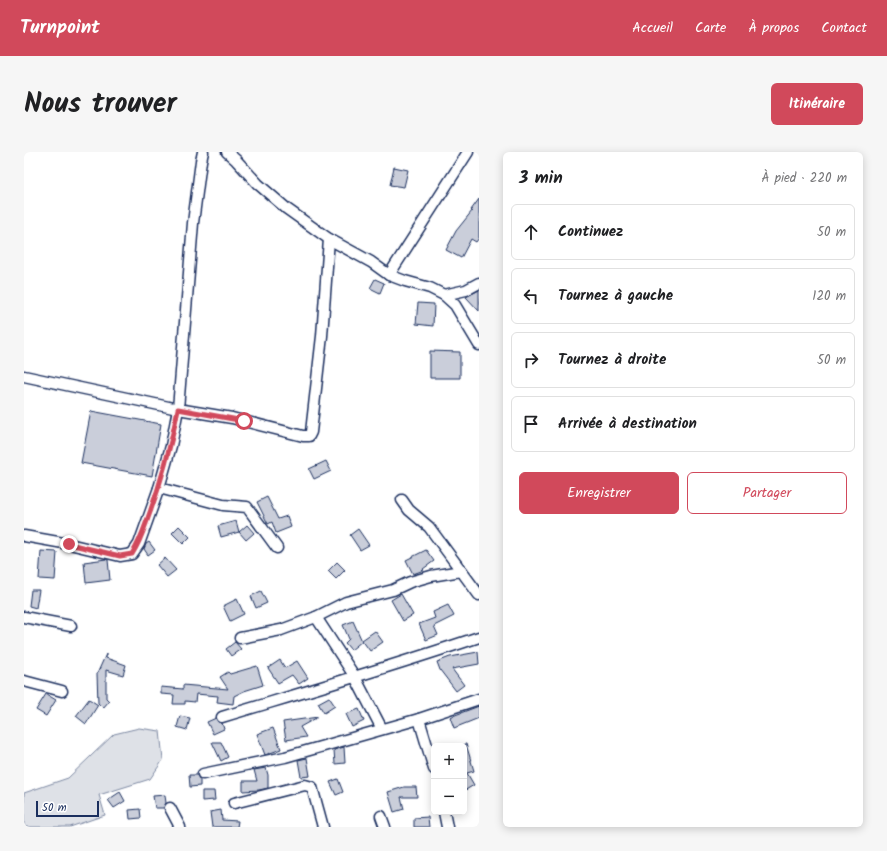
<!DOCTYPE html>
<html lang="fr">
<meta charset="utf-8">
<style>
:root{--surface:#fff;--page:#f6f6f6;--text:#202124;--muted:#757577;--line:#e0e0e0;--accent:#d1495b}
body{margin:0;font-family:Kalam,sans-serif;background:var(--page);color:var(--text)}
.controls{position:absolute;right:12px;bottom:12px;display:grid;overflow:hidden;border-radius:6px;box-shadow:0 2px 10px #0003}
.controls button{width:36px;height:36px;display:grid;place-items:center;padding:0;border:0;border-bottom:1px solid var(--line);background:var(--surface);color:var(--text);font:20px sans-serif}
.scale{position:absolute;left:12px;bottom:10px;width:63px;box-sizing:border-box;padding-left:4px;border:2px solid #1b2f5e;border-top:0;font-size:11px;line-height:14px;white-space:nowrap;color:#1b2f5e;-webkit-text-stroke:3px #fff;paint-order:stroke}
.stop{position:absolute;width:12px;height:12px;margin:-9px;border:3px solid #d1495b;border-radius:50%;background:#fff}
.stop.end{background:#d1495b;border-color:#fff;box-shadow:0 1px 4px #0008}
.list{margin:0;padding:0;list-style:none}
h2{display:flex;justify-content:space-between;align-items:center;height:52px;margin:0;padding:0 16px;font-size:17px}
h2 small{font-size:13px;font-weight:400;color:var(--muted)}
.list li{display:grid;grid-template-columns:26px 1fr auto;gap:12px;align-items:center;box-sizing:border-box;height:56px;margin:0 8px 8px;padding:0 8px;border:1px solid var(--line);border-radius:6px}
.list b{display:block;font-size:15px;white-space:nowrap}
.list em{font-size:13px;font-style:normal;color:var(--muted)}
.actions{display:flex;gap:8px;padding:12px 16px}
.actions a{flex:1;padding:9px 0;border:1px solid var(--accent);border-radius:6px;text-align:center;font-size:14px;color:var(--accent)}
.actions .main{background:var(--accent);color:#fff}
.icon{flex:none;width:22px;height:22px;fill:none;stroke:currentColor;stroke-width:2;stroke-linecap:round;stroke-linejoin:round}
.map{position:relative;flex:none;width:455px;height:675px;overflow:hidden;border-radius:6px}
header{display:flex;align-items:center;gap:24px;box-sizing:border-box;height:56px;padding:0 20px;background:var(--accent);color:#fff}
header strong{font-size:19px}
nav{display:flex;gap:22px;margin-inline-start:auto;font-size:14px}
.intro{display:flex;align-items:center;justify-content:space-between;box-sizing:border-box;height:96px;padding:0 24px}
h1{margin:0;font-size:28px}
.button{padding:10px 18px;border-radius:6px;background:var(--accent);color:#fff;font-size:14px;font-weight:700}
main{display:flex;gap:24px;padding:0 24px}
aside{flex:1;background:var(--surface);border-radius:6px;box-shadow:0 2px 10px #0003}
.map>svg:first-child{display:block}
.green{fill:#dee1e7;stroke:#7c88a2}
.building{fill:#caceda;stroke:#1b2f5e}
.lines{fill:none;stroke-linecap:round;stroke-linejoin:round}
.street-casing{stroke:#1b2f5e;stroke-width:13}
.street{stroke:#fff;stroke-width:10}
.route{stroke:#d1495b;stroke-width:5}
</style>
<header>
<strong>Turnpoint</strong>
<nav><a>Accueil</a><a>Carte</a><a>À propos</a><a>Contact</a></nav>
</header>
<div class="intro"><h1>Nous trouver</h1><a class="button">Itinéraire</a></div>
<main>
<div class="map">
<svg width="455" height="675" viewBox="0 0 455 675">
<rect width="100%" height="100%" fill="#fff"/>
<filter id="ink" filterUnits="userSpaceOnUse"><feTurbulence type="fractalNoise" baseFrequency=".025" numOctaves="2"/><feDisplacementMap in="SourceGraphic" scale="8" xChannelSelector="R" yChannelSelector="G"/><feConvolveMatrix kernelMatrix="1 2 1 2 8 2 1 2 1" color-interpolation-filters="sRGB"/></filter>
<g filter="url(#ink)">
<!-- green -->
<polygon class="green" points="115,576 136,579 139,608 126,627 75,643 81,663 46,675 0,675 0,641 44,626 90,582"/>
<!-- building -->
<g class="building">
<polygon points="370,15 384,18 380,35 366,33"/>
<polygon points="455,47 455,86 452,90 447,87 437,106 422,98 432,79 448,59 447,58"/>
<polygon points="351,127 360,131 356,141 346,136"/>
<polygon points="455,138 455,159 442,145"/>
<polygon points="394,151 410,152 409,174 392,172"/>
<polygon points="406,199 436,200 436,226 406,226"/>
<polygon points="67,259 137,272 128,324 57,311"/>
<polygon points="302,309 307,319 290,327 285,317"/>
<polygon points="243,345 254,367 263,364 267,375 252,381 248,370 244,372 233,350"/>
<polygon points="212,369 215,380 197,385 194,374"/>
<polygon points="223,373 230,381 222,388 215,380"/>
<polygon points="155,374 166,385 159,392 148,381"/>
<polygon points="334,377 345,393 336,398 326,383"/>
<polygon points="125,390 131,398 124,403 120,397 122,392"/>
<polygon points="402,398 410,409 399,417 400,418 389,422 382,408"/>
<polygon points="17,399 33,400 31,428 15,427"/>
<polygon points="141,406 152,418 143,425 133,413"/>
<polygon points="82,407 84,408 86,428 62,431 60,410"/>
<polygon points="313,410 321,418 312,427 304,419"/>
<polygon points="7,438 15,438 12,456 5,454"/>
<polygon points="237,439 243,451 232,456 227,444"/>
<polygon points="377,442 389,463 379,469 367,448"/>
<polygon points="213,447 220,462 206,469 199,454"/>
<polygon points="424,453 430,464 410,474 414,483 402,488 395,472 411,466 409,460"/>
<polygon points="329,469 338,489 327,498 321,491 325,487 319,473"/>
<polygon points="351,479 359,490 346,499 338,488"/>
<polygon points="211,490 217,497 207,504 202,497"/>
<polygon points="454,500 455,512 428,517 440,533 432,539 416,518 413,510 426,505"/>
<polygon points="82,502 82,506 102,513 99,523 82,518 82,546 85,549 79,556 74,551 73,522"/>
<polygon points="256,508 261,516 273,509 284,526 275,532 268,523 254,531 244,516"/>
<polygon points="233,514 239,533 220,539 210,544 209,552 193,550 194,544 172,542 171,550 161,549 161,552 149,552 150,543 137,542 137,535 159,537 159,533 204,537 196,525 204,520 206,522"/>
<polygon points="22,542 32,548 22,564 12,558"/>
<polygon points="305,545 311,554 300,561 294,551"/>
<polygon points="65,547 74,553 62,572 52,564"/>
<polygon points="455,554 455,566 430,576 426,565"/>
<polygon points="335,557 340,569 328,575 322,562"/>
<polygon points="156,564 166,566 163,578 153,575"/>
<polygon points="294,565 276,575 282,585 262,588 259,570"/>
<polygon points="192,566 194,570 198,571 200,577 189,582 183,570"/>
<polygon points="249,576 257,597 241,603 233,582"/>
<polygon points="188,590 197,590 204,605 197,609"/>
<polygon points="440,592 442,592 450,619 443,621 450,633 440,639"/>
<polygon points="320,595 321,611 311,612 310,598"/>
<polygon points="283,606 286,624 277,625 274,608"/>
<polygon points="242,616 244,623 244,636 235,638 219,639 219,629 233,629 230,618"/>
<polygon points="165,623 173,623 176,628 176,634 166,635"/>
<polygon points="314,627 319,640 312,643 306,630"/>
<polygon points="380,635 392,635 393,645 377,645 380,657 370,660 364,640"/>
<polygon points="178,639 190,639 191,648 178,649"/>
<polygon points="96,640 101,649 90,656 84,648"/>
<polygon points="141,643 142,651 140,656 131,656 129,644"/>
<polygon points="116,657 117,666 106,667 105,658"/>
<polygon points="197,658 198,668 214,669 213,675 188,675 186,660"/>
<polygon points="404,665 405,675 390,675 390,666"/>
</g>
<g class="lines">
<!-- street casing -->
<g class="street-casing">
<g id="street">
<polyline points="203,0 212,8 234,32 263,57 305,87 347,110 365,123 381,129 406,136 420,143 431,153 455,193"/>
<polyline points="365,123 444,0"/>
<polyline points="420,143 442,138 455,131"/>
<polyline points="0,224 154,257 208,266 279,284 285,284 287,280 298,184 305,87"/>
<polyline points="135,336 199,353 223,355 253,396"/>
<polyline points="378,348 385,358 405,375 455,443"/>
<polyline points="0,384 45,392 96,404 108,402 115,392 135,336 147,294 154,257 169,71 177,9 179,0"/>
<polyline points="0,465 47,474"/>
<polyline points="292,465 331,525 358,577"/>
<polyline points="216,486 257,478 292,465 322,450 369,438 386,430 407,424 437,419"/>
<polyline points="0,529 38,539"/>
<path d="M198 565C284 539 370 514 455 485"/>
<polyline points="395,567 410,617"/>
<polyline points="179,622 261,605 395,567 455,547"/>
<polyline points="210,651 281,633 288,635 299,675"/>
<polyline points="146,656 156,675"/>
<polyline points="420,660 423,675"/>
<polyline points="357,664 361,675"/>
</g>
</g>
<!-- street -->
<use href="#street" class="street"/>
</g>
</g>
<g class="lines" filter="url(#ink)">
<!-- route -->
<path class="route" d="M45 392 96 404 108 402C116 390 120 377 125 363 138 328 147 293 154 257L220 269"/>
</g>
</svg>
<div class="controls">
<button>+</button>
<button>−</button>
</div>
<div class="scale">50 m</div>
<div class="stop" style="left:220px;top:269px"></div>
<div class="stop end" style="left:45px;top:392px"></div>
</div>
<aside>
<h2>3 min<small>À pied · 220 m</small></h2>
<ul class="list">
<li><svg class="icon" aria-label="ahead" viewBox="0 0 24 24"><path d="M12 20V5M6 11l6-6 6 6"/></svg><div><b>Continuez</b></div><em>50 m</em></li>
<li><svg class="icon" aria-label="left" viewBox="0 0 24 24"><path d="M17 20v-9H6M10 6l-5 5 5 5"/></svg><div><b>Tournez à gauche</b></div><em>120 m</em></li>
<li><svg class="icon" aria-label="right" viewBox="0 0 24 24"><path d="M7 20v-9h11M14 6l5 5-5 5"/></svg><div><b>Tournez à droite</b></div><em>50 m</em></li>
<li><svg class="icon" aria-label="arrive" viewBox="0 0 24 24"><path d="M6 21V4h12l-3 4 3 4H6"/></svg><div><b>Arrivée à destination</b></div></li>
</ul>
<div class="actions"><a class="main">Enregistrer</a><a>Partager</a></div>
</aside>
</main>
